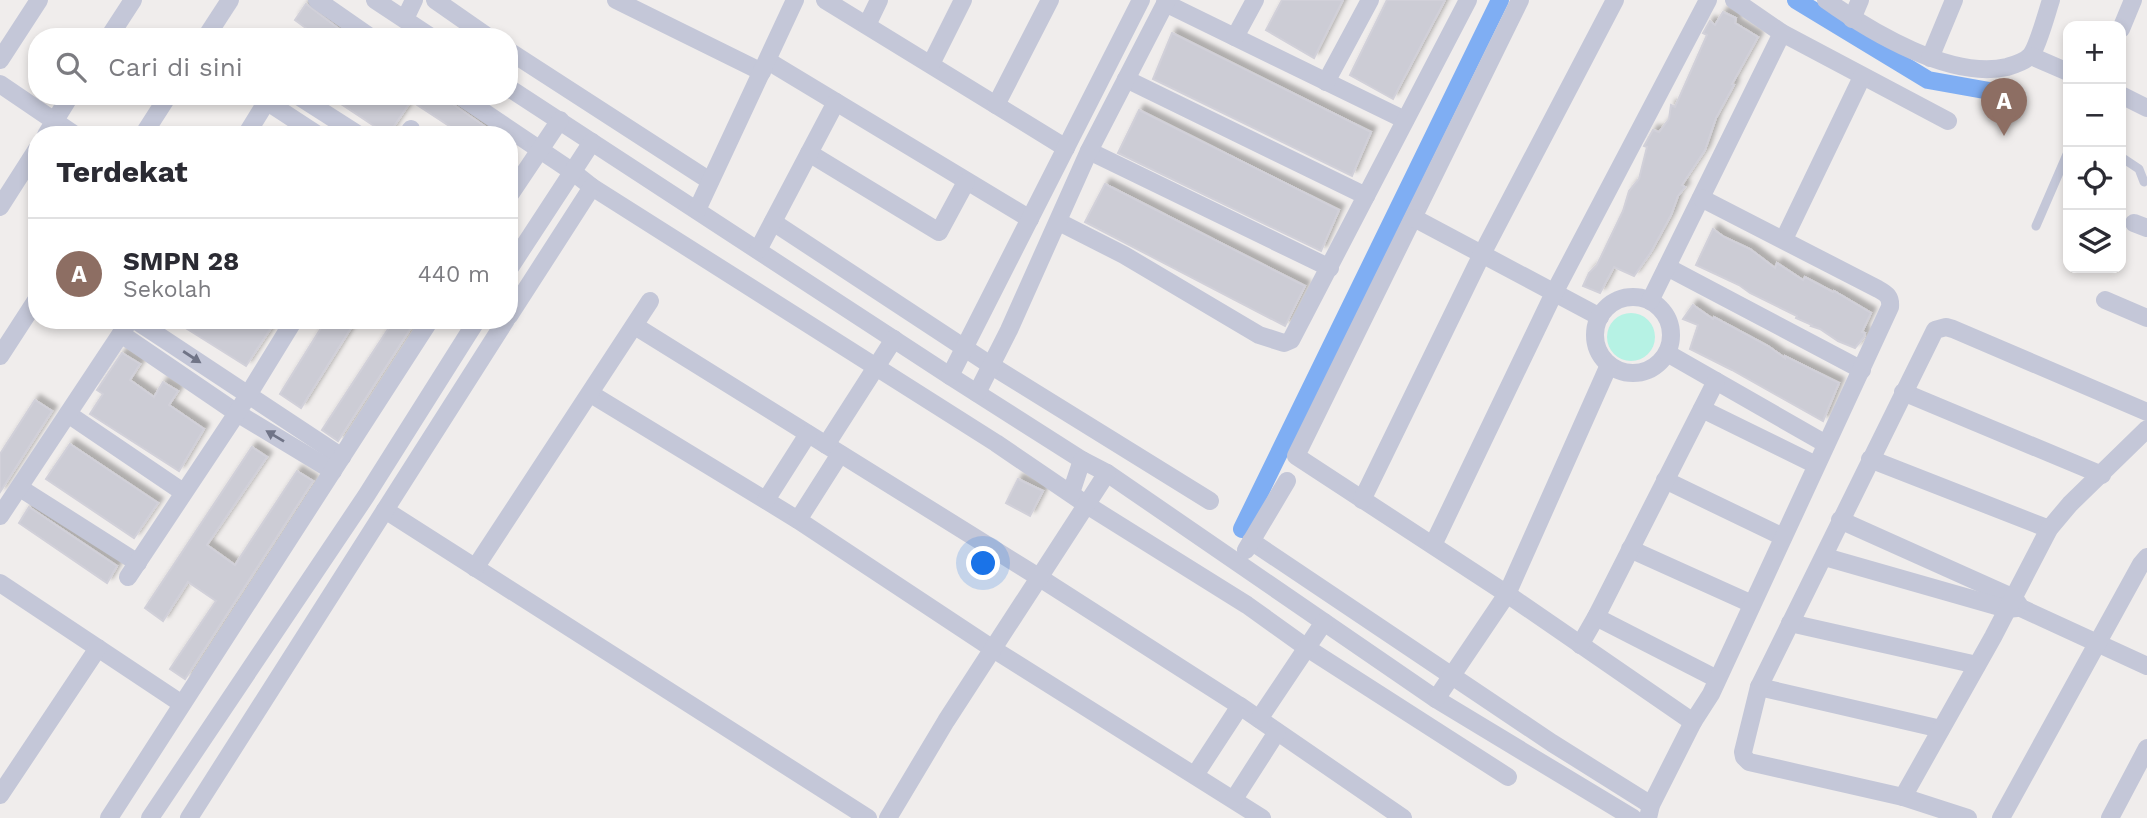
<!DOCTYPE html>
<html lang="id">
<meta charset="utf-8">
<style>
:root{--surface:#fff;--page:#f2f2f3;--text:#2b2b33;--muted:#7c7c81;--line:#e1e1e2;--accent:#ea580c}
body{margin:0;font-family:"Work Sans",sans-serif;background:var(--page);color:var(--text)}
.controls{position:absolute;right:21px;top:21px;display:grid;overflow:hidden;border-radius:14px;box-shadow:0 4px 10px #0003}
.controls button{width:63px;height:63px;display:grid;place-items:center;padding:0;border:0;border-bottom:2px solid var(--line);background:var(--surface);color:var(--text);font:35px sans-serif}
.you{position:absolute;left:984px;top:564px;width:24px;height:24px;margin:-18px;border:5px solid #fff;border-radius:50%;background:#1a73e8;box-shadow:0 0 0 10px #1a73e833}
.badge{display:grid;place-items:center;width:46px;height:46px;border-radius:50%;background:var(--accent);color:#fff;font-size:23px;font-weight:700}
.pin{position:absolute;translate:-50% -58px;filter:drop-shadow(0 2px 4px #0008)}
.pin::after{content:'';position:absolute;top:37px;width:24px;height:21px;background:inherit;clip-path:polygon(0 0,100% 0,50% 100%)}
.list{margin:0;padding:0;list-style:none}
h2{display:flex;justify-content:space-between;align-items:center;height:91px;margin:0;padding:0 28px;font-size:30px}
h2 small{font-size:23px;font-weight:400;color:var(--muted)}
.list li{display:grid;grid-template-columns:46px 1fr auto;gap:21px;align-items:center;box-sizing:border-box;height:112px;padding:0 28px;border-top:2px solid var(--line)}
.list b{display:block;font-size:26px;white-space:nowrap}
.list p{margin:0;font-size:23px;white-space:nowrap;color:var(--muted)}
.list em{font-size:23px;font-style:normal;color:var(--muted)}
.icon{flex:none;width:38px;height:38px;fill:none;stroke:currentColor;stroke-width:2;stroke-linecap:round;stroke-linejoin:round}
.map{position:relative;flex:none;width:2147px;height:818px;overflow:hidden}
.search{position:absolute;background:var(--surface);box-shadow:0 4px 10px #0003;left:28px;top:28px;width:490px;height:77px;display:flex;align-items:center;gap:18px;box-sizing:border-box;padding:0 24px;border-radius:28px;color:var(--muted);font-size:26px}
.panel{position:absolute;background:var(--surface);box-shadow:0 4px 10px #0003;left:28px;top:126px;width:490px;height:203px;border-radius:28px}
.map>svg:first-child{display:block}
.green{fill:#b6f2e4}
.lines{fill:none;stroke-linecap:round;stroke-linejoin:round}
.canal{stroke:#7faef3;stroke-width:18}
.building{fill:#ccccd5;stroke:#d1d0d9;stroke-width:2;filter:url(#shadow)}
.service{stroke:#c4c7d8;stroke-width:9}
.minor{stroke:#c4c7d8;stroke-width:18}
.oneway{fill:#707487}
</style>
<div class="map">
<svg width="2147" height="818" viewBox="0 0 2147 818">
<defs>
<filter id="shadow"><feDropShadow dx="5" dy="-5" stdDeviation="2" flood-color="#0004"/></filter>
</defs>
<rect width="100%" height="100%" fill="#f0edec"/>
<!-- green -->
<circle class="green" cx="1631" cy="337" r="24"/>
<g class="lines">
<!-- canal -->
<g class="canal">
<polyline points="1796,0 1928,80 2012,95"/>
<polyline points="1242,529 1500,0"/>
</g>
</g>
<!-- building -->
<g class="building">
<polygon points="1282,0 1343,0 1314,58 1266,30"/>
<polygon points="1387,0 1445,0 1393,99 1350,75"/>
<polygon points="306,4 343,32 340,37 318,37 295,20"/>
<polygon points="1723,12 1736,18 1735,23 1758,37 1732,84 1734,85 1716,118 1705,150 1682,185 1685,187 1678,196 1671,215 1651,252 1634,276 1614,267 1600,293 1583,286 1589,273 1597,265 1623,211 1629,191 1639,179 1647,147 1644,146 1653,130 1659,132 1669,119 1671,105 1675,107 1707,35 1703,33 1710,21 1715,25"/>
<polygon points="1172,33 1371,132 1352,176 1153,79"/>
<polygon points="329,96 444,96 454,105 497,135 463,135 411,101 388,135"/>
<polygon points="1139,110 1339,210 1321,251 1118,153"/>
<polygon points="1105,184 1305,286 1285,326 1085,222"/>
<polygon points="1713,229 1724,237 1750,249 1775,268 1777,263 1803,280 1805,277 1833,292 1834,291 1871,313 1862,332 1865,333 1864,337 1855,348 1838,341 1820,329 1811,326 1812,325 1796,318 1797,316 1750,293 1739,285 1696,265"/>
<polygon points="1693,305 1713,319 1714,317 1768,346 1785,358 1785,356 1839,383 1823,421 1732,370 1690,349 1698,325 1683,319"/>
<polygon points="173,320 265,320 273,325 246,366"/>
<polygon points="326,320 356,320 301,408 280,394"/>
<polygon points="394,320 416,320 338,441 322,430"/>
<polygon points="122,353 140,364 130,380 154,397 163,382 178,391 169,405 204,429 179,471 90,414 103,394 97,390"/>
<polygon points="35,400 52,411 0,492 0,454"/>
<polygon points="70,444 158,503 134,538 46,479"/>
<polygon points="252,447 267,457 207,545 235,565 297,471 313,481 185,679 170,669 216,601 188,582 163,621 145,608"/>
<polygon points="1018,479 1043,491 1030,516 1006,503"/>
<polygon points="29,507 117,566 107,583 19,523"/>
</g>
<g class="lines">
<!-- service -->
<g class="service">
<polyline points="2121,157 2139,169 2144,182"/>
<polyline points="2036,226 2068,152"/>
</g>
<!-- minor -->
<g class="minor">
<polyline points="317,0 370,37"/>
<polyline points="375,0 431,37"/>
<polyline points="435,0 488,37"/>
<polyline points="616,0 762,72"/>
<polyline points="825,0 1066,148"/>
<polyline points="1520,0 1296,456 1507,594 1693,722"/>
<polyline points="1734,0 1782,33 1948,121"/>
<path d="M1826 0C1871 32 1951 80 2007 67 2014 65 2026 61 2031 55 2038 46 2047 12 2051 0"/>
<polyline points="1165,3 1405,120"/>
<polyline points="405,19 414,0"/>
<polyline points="1852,19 1860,0"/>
<polyline points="867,25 879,0"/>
<polyline points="2121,29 2133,0"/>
<polyline points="109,37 133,0"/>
<polyline points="206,37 230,0"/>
<polyline points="1235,37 1255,0"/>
<polyline points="509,51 710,181"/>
<polyline points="2031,56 2068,72"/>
<polyline points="1930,58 1954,0"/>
<polyline points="0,60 39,0"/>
<polyline points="768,61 1030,219"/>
<polyline points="931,64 963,0"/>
<polyline points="1126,79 1366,196"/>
<polyline points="1326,82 1370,0"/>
<polyline points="0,84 75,135"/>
<polyline points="509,88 950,376 1082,460 1107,473 1436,699 1633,818"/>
<polyline points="2121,95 2147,108"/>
<polyline points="298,96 359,135"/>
<polyline points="460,96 573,172 592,187 996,443 1087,505 1247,605 1307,648 1508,777"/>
<polyline points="266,101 318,135"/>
<polyline points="996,105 1050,0"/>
<polyline points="46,135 70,96"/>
<polyline points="143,135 168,96"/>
<polyline points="246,135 270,96"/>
<polyline points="407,135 411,129"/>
<polyline points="1089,151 1330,268"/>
<polyline points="809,153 939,232 966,182"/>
<polyline points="509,196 560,120"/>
<polyline points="0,207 37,149"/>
<polyline points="697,210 795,0"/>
<polyline points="1414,218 1600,317"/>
<polyline points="773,222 992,366 1210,501"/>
<polyline points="1059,222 1124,255 1259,335 1284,343 1291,340 1468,0"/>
<polyline points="2134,223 2147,228"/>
<polyline points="1784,239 1862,77"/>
<polyline points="758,250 836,102"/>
<polyline points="1667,267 1862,370"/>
<polyline points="509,269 592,142"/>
<circle cx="1633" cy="335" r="38"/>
<polyline points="2105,300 2147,318"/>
<polyline points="1650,301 1782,33"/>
<polyline points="509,316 592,187"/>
<polyline points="135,320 342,457"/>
<polyline points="635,326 1040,578 1240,706 1403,818"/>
<polyline points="121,334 237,413 333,471"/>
<polyline points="1667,353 1826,444"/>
<polyline points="0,356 37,299"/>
<polyline points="950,376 1141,0"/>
<polyline points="1903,392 2102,475"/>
<polyline points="977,393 1009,330 1089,151 1167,0"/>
<polyline points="591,394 798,520 993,649 1262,818"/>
<polyline points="1702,409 1816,465"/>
<polyline points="68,414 183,492"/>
<polyline points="826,445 894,339"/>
<polyline points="1870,459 2049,529"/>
<polyline points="1665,480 1783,537"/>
<polyline points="20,488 138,563"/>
<polyline points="1071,493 1082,460"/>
<polyline points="766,500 808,434"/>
<polyline points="1362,500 1482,254 1615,0"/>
<polyline points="385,510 868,818"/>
<polyline points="0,516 126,326"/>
<polyline points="798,520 840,454"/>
<polyline points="1840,520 2014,598 2021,608 2147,666"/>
<polyline points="1251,541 1552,743 1651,805"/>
<polyline points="1433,545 1554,293 1708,0"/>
<polyline points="1630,549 1752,604"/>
<polyline points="1246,550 1287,481"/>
<polyline points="1825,557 2007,609 2017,608"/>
<polyline points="475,568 650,301"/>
<polyline points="128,577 237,413 294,320"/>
<polyline points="0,583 182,704"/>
<polyline points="1596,617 1717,679"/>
<polyline points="1790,623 1977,665"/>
<polyline points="1580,645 1596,617 1716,381"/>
<polyline points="1759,687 1941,729"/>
<polyline points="1436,699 1507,594 1609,365"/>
<polyline points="1259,719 1324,622"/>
<polyline points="1195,775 1240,706"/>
<polyline points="0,795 98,648"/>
<polyline points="1903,797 1993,637 2049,529 2070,504 2147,429"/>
<polyline points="1234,799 1277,732"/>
<polyline points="109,818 430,320"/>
<polyline points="150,818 366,496 477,320"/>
<polyline points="189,818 506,320"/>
<polyline points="888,818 946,721 1107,473"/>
<path d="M1648 818 1651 805 1693 722 1711 694 1890 307C1891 297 1887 294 1878 289L1701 198"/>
<polyline points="1968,818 1903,797 1749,762 1744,757 1743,752 1759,687 1935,330 1946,327 1953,329 2147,412"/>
<polyline points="2001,818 2141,564 2147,557"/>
<polyline points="2110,818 2147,748"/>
</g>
</g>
<!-- one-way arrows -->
<defs><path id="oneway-solid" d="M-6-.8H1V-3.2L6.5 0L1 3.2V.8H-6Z" transform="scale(1.75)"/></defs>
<g class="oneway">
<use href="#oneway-solid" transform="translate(192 357) rotate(33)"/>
<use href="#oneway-solid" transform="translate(275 436) rotate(-149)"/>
</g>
</svg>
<div class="controls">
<button>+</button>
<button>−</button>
<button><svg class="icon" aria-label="locate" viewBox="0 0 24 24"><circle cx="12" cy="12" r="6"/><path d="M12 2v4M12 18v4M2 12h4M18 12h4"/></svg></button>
<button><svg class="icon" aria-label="layers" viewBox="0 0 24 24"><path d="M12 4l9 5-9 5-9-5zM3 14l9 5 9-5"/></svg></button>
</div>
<div class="you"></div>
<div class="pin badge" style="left:2004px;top:136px;background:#8d6e63">A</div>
<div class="search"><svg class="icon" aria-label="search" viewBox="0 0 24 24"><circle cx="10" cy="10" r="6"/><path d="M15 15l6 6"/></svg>Cari di sini</div>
<section class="panel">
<h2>Terdekat<small></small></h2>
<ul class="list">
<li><span class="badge" style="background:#8d6e63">A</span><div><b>SMPN 28</b><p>Sekolah</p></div><em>440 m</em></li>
</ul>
</section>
</div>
